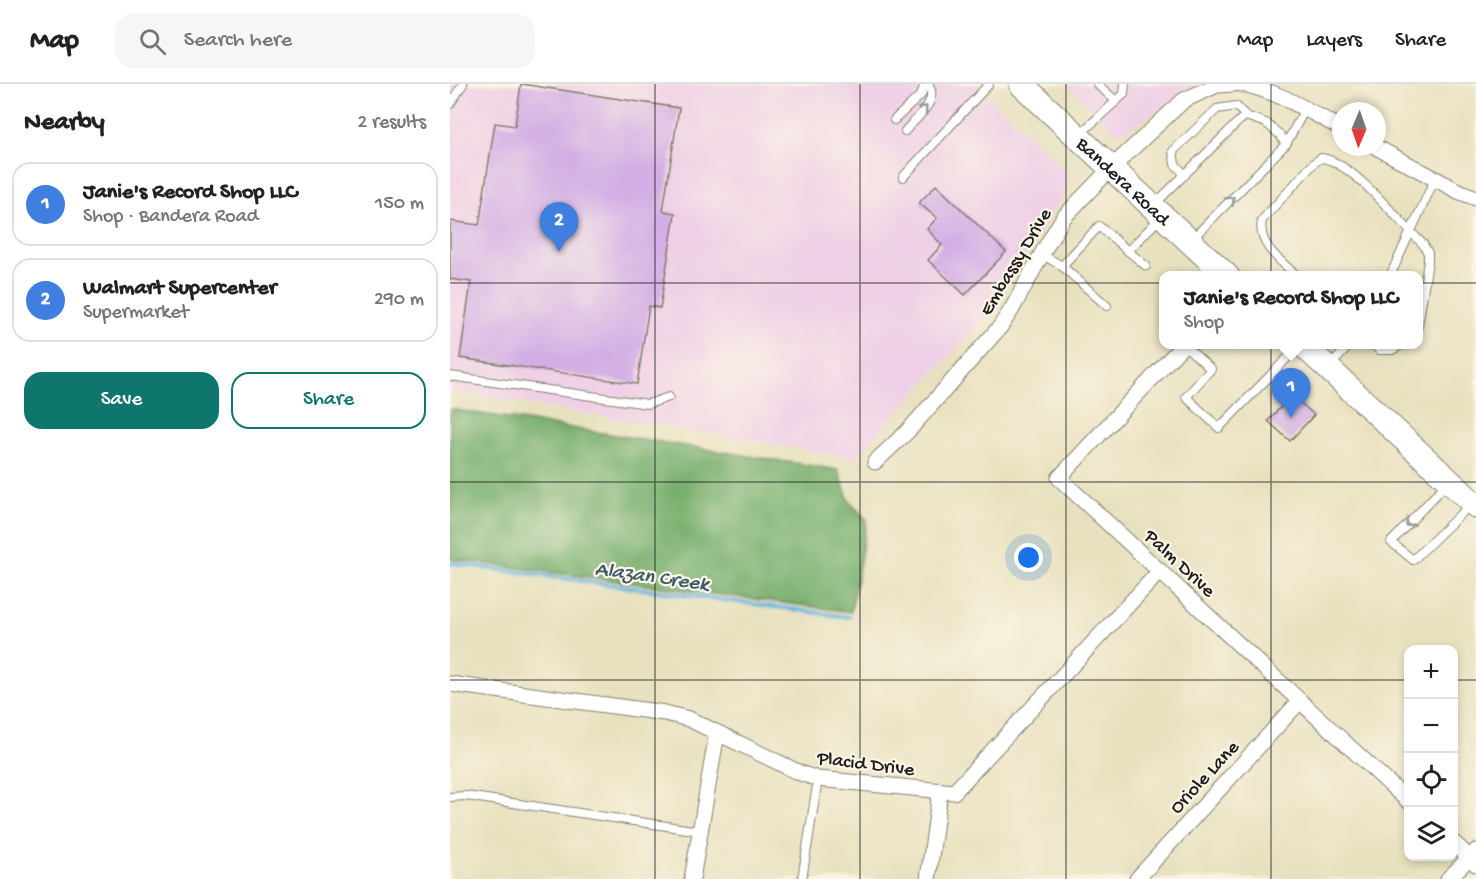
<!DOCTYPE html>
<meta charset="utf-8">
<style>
:root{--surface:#fff;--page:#f6f6f6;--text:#222;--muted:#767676;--line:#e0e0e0;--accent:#0f766e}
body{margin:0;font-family:"Gochi Hand",sans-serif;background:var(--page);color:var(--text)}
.controls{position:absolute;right:18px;bottom:18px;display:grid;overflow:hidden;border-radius:12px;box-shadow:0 3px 9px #0003}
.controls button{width:54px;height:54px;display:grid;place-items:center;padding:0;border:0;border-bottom:2px solid var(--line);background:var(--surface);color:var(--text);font:30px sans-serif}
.compass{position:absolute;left:882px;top:18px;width:54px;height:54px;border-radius:50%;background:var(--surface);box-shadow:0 3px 9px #0003;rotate:182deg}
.you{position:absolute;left:579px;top:474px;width:21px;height:21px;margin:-15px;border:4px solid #fff;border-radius:50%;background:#1a73e8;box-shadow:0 0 0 9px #1a73e833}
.badge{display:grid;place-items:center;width:39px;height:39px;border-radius:50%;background:var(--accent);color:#fff;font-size:20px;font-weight:700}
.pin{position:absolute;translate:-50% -50px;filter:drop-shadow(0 2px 3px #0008)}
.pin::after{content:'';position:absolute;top:32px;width:21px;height:18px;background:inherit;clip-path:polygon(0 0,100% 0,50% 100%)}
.popup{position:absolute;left:709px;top:187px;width:264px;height:78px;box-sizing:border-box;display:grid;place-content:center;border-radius:12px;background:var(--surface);filter:drop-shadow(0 2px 4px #0005);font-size:20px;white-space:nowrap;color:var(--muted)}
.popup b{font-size:22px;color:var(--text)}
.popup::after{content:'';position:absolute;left:50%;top:100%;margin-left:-12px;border:12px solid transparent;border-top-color:var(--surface)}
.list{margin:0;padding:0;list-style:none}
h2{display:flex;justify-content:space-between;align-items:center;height:78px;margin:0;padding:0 24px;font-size:26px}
h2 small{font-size:20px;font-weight:400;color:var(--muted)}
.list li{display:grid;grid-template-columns:39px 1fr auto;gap:18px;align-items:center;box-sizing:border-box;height:84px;margin:0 12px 12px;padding:0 12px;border:2px solid var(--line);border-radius:18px}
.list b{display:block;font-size:22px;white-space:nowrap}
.list p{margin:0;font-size:20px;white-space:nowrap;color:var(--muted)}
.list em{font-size:20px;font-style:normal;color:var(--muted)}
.actions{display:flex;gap:12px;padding:18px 24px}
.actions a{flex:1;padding:14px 0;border:2px solid var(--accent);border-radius:18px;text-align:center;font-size:21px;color:var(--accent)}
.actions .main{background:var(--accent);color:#fff}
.icon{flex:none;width:33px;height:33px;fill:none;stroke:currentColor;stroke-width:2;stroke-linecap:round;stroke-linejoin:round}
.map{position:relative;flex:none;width:1026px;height:795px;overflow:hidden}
header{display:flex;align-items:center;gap:36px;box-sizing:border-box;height:84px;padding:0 30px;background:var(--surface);border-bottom:2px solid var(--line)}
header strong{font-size:28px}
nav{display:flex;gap:33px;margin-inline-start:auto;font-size:21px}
.search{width:420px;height:54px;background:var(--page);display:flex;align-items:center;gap:15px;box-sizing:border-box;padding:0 21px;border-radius:18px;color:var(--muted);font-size:22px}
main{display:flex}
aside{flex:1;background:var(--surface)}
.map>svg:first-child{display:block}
.built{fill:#efd0e6}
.forest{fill:#74ad6b;stroke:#486444;stroke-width:1.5}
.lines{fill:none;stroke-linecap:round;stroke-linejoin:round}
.stream{stroke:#64b8e0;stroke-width:4}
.building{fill:#d3aee5}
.lane-casing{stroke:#827e6e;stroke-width:10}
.street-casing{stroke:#827e6e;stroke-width:17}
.primary-casing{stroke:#827e6e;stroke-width:26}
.lane{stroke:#fff;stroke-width:8}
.street{stroke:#fff;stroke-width:15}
.primary{stroke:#fff;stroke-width:24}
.oneway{stroke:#999}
.grid{fill:none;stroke:#1c1c1c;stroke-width:1.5;stroke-opacity:0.55}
.labels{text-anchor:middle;stroke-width:4.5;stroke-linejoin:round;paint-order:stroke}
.street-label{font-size:20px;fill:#1c1c1c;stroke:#fcf5e5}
.water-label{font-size:21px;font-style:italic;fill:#395a6a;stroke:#fcf5e5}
</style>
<header>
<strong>Map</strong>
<div class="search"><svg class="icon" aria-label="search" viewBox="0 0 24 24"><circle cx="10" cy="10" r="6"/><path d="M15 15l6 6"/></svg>Search here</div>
<nav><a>Map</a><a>Layers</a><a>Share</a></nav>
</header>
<main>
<aside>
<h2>Nearby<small>2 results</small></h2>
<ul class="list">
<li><span class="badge" style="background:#3f7fe0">1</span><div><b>Janie's Record Shop LLC</b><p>Shop · Bandera Road</p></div><em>150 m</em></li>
<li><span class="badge" style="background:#3f7fe0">2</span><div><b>Walmart Supercenter</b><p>Supermarket</p></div><em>290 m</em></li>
</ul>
<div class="actions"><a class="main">Save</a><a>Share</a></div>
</aside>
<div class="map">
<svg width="1026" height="795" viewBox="0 0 1026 795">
<rect width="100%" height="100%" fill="#fcf5e5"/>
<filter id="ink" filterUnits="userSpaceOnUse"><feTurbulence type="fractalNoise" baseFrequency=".0167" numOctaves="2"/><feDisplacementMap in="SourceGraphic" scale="12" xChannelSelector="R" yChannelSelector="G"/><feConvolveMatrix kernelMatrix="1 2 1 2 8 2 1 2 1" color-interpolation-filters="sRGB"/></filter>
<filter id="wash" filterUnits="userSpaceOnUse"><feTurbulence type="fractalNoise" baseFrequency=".008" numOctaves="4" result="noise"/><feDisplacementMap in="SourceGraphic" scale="24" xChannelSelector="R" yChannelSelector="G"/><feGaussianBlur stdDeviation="1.35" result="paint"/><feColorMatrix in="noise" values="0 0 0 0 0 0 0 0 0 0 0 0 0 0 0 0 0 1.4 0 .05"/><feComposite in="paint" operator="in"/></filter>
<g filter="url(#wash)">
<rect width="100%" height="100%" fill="#e8e1bf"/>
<!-- built -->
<g class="built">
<polygon points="0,0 525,0 619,89 615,107 543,226 405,374 0,307"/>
<polygon points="615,0 748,0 676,47 667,48"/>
</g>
<!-- forest -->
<polygon class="forest" points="0,325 388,386 399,417 417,436 401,528 0,475"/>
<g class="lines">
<!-- stream -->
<polyline class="stream" points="0,479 399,533"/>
</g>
<g id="blocks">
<!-- building -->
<g class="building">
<polygon points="71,0 229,24 213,127 225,129 210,224 199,222 187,300 10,274 21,198 0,195 0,137 29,141 45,39 65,42"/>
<polygon points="486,101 556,168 515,211 478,176 492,161 477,145 487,134 469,119"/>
<polygon points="842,311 864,331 840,357 818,337"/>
</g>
</g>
</g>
<g filter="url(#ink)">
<use href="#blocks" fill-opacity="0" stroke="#827e6e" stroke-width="1.5"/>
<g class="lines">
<!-- lane casing -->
<g class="lane-casing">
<g id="lane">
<polyline points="647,0 666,17"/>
<polyline points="0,20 13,0"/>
<polyline points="444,36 471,11 475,0"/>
<path d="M455 47C466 34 490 17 478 0"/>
<polyline points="629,51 674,10 675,0"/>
<polyline points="735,91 725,80 723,67 767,25 786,22 796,32 816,39 830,51 836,60"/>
<polyline points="453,93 539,0"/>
<polyline points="704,121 790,36 796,32"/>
<polyline points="741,156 836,60 855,25"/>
<polyline points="678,167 696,182"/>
<polyline points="591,170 612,182"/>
<path d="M847 192C830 176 807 161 812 136L864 79 871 74C902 77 949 138 973 160L978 169V177L968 242"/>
<polyline points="940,192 985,95"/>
<polyline points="657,222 612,182 649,142 678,167 709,135"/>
<polyline points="922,260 929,266 942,266 953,260"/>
<polyline points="734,261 761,285 736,313 769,344 849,262"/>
<polyline points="881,281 901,260"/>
<polyline points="0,292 198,320 219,313"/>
<polyline points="998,398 941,458 963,476 1021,420"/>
<polyline points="0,713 16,712 250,747"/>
<polyline points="352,795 368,695"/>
</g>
</g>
<!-- street casing -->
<g class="street-casing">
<g id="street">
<path d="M791 0C827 6 858 27 891 44"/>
<polyline points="926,63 1008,107 1026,114"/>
<polyline points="734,260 609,394 958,717"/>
<polyline points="425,378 458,347 550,243 562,225 594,166 613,134 661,84 734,16 767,1 784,0"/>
<polyline points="0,600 215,629 239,635 350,689 368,695 504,708 710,487"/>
<polyline points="1004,759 1026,780"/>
<polyline points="242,795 267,649"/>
<polyline points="478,795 490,708"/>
<polyline points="687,795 850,617"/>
<polyline points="998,795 1026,767"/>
</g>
</g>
<!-- primary casing -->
<g class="primary-casing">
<g id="primary">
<path id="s1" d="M571 0 777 192"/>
<polyline points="852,260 1026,422"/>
</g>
</g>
<!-- lane -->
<use href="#lane" class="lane"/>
<!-- street -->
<use href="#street" class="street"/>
<!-- primary -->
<use href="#primary" class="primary"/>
</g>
<!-- one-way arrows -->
<defs><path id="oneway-chevron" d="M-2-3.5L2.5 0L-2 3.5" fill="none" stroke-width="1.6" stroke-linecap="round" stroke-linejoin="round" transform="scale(1.5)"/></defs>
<g class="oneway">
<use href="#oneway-chevron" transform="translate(474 25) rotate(-49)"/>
<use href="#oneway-chevron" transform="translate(781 116) rotate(-46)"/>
<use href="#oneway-chevron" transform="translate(959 439) rotate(134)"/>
</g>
</g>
<!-- grid -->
<path class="grid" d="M205 0V795M410 0V795M616 0V795M821 0V795M0 199H1026M0 398H1026M0 596H958M1004 596H1026"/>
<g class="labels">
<!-- street labels -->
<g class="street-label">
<text dy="7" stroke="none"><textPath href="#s1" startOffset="141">Bandera Road</textPath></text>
<text transform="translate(564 177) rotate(-59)" y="7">Embassy Drive</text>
<text transform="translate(731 478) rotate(43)" y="7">Palm Drive</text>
<text transform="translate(416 678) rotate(7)" y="7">Placid Drive</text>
<text transform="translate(753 692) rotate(-47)" y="7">Oriole Lane</text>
</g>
<!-- water labels -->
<g class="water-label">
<text transform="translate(202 491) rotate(8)" y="7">Alazan Creek</text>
</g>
</g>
</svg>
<div class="controls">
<button>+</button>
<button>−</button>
<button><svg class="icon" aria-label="locate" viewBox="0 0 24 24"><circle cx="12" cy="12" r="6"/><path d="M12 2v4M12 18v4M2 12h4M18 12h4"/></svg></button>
<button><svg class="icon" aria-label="layers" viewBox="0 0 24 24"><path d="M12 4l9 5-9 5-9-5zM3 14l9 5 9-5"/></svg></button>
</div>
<svg class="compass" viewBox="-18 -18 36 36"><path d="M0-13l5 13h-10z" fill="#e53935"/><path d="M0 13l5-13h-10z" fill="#767676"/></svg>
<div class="you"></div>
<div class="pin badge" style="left:841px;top:334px;background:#3f7fe0">1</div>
<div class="popup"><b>Janie's Record Shop LLC</b>Shop</div>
<div class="pin badge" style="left:109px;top:168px;background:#3f7fe0">2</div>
</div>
</main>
